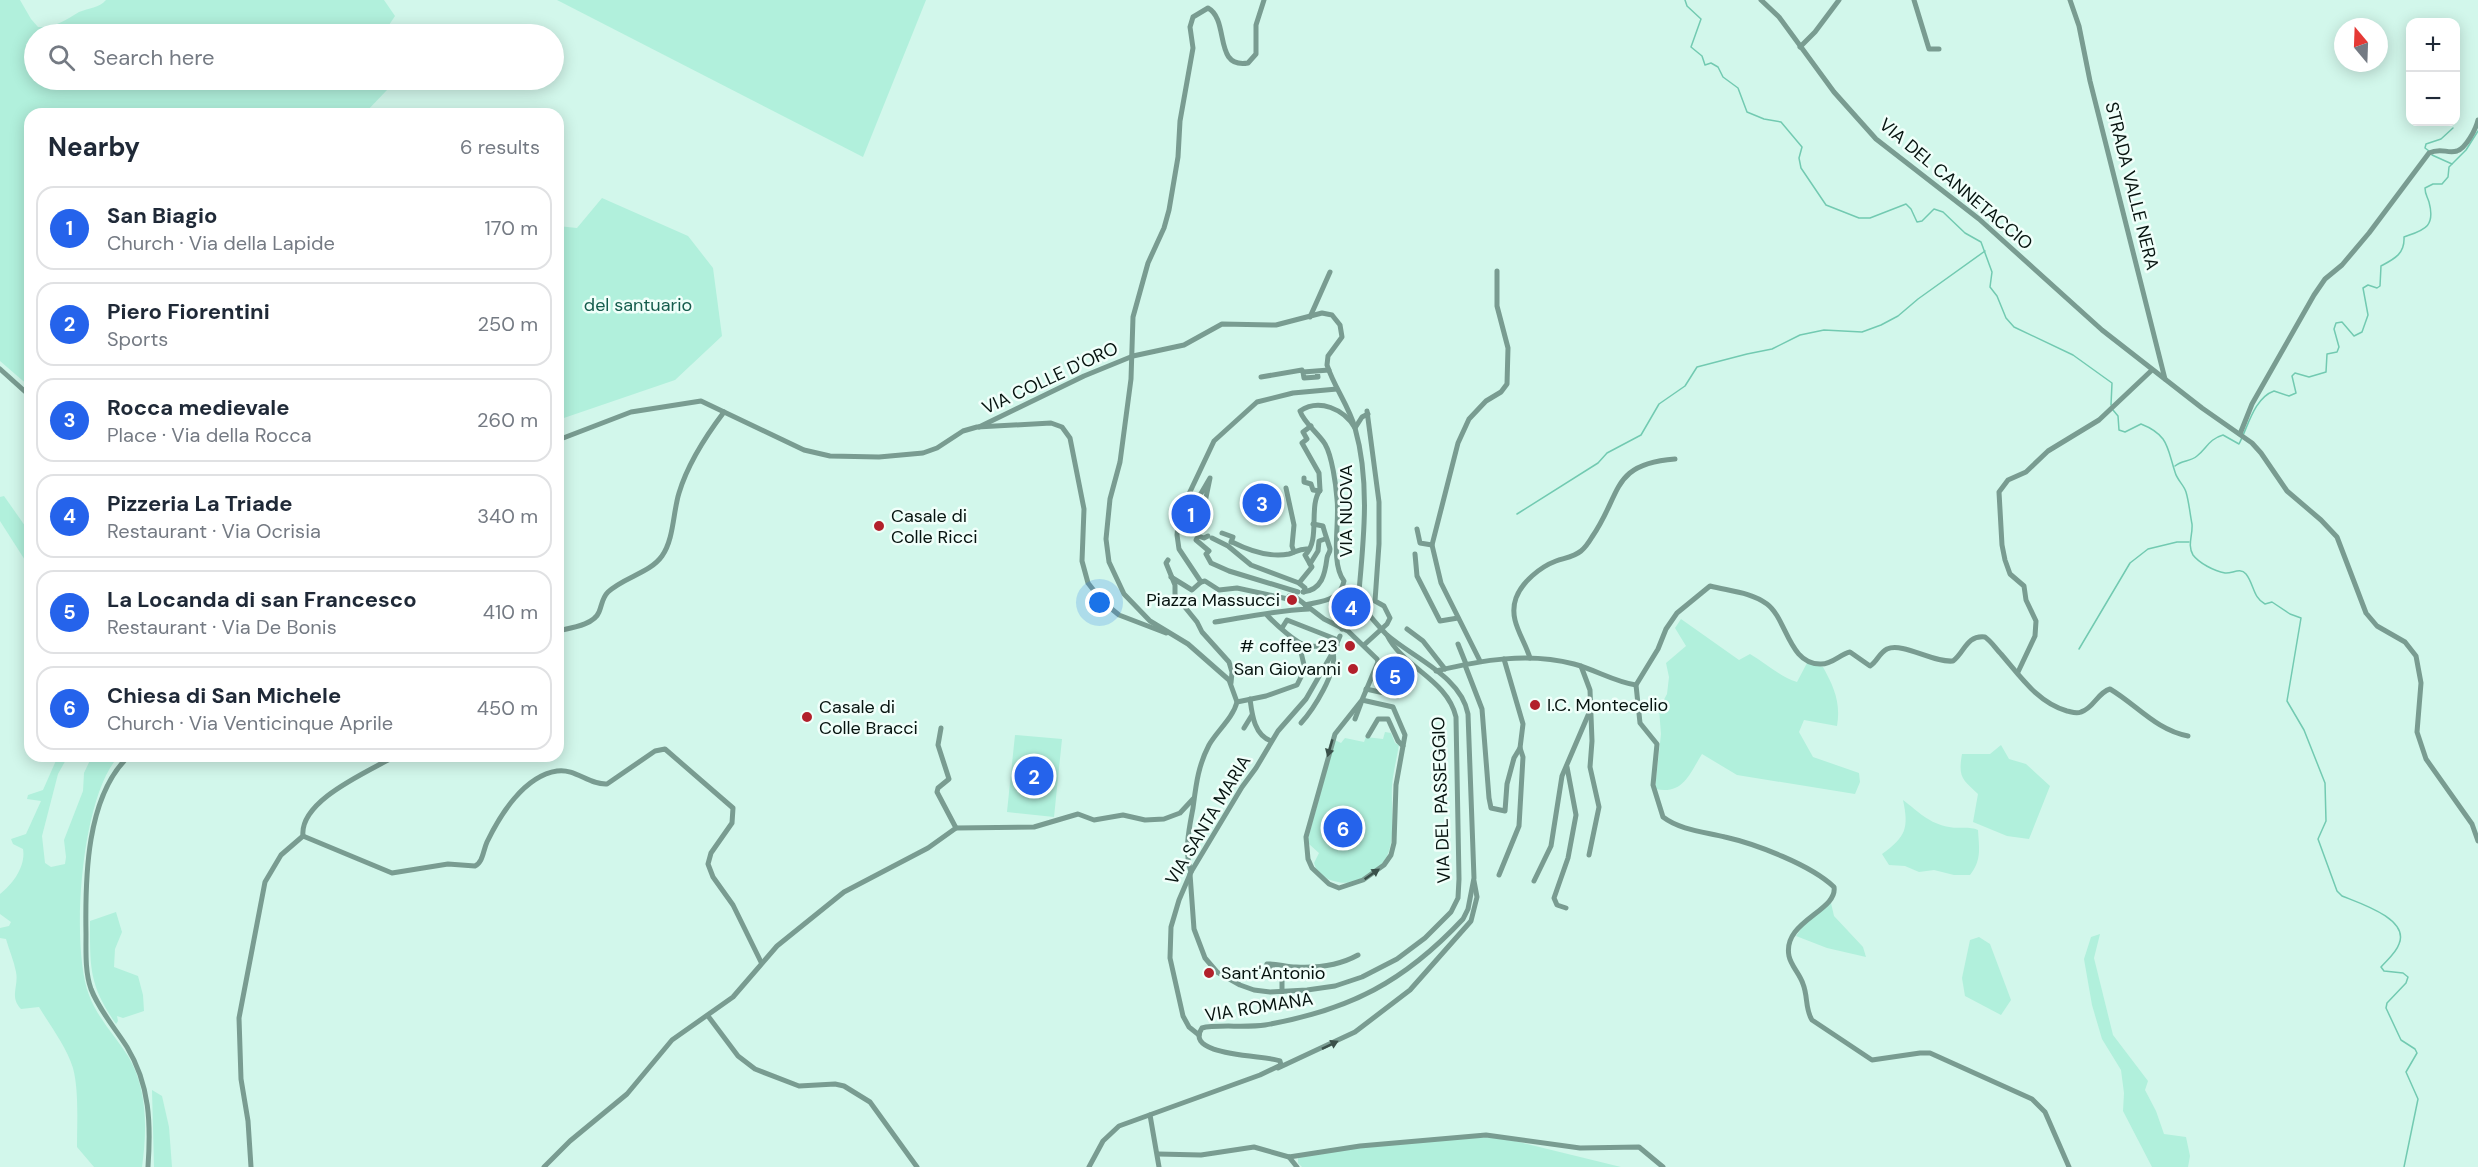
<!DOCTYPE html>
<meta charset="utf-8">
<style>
:root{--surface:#fff;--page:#f2f2f3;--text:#1f2937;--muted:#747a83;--line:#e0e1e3;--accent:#2563eb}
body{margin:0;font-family:"DM Sans",sans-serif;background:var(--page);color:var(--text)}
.controls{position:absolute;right:18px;top:18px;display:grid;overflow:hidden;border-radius:12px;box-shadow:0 3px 15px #0003}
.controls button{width:54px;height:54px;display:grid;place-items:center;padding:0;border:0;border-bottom:2px solid var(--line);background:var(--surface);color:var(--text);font:30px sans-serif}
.compass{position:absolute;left:2334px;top:18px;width:54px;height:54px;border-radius:50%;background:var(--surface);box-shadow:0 3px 15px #0003;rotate:341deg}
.you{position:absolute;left:1100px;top:603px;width:21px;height:21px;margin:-15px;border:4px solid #fff;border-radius:50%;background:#1a73e8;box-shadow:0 0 0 9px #1a73e833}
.badge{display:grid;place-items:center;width:39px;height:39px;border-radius:50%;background:var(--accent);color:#fff;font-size:20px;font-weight:700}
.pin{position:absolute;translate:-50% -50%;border:3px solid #fff;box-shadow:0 2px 6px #0006}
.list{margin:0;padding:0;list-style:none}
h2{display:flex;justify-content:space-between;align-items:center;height:78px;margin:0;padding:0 24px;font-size:26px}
h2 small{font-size:20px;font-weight:400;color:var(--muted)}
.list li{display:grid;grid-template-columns:39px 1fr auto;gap:18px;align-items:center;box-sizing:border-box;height:84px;margin:0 12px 12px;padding:0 12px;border:2px solid var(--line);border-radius:18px}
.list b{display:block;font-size:22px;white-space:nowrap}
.list p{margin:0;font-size:20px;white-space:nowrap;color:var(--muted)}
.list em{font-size:20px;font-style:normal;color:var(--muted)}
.icon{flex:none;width:33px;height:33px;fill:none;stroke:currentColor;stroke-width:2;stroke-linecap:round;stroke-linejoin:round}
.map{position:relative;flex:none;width:2478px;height:1167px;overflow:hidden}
.search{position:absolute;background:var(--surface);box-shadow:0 3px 15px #0003;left:24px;top:24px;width:540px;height:66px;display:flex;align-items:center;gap:15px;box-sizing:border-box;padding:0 21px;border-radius:33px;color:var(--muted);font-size:22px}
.panel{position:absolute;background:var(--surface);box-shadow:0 3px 15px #0003;left:24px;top:108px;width:540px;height:654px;border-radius:18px}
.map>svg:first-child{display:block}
.green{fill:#b1f0dc}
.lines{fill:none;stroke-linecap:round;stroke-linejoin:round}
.stream{stroke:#72cab1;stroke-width:1.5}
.minor{stroke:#799c91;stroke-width:5}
.oneway{fill:#3a514a}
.poi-dot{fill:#b2202b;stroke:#f0fffa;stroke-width:2}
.labels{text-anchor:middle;stroke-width:5;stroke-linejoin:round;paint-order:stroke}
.street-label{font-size:18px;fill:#06130f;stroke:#f0fffa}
.park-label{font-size:18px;fill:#145c4c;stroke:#f0fffa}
.poi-label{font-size:18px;fill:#06130f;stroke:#f0fffa;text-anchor:start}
</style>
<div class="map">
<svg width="2478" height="1167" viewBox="0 0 2478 1167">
<rect width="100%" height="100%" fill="#d2f7eb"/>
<!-- green -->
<g class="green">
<path d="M0 0H20L31 19 38 27C55 28 66 20 79 12 89 8 99 8 106 0H384L395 16 389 25 382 29 385 34H34V80H393L387 90 364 114H30V387L0 361Z"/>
<polygon points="557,0 926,0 863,157"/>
<polygon points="602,198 688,236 713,268 722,336 675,380 558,420 558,226 577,228"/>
<polygon points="4,496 30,533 30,568 0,521 0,497"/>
<path d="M1681 619 1739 660 1750 654C1767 664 1779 676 1797 682L1807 663 1823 667C1834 687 1841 703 1837 726L1804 720 1799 732 1813 757 1859 773 1860 782 1855 794 1737 775 1702 754C1689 775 1683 795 1655 789L1661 734 1659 709 1667 694 1669 677 1666 663 1686 646 1675 628Z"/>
<path d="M1385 732 1391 733 1395 743 1399 745C1397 758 1393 772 1392 786 1391 805 1395 833 1389 851 1384 869 1356 887 1338 882 1327 880 1317 875 1314 863L1319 853 1309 844 1308 839 1335 740 1341 743 1345 738 1364 742 1366 737 1383 739Z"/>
<polygon points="1015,735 1062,739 1054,817 1007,812"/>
<path d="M2001 745 2009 759 2026 764 2050 786 2029 839 2007 836 1973 822 1978 794C1962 779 1958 777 1962 754H1990Z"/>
<path d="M58 756H68L58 774 42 836 45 863 51 867 65 864 66 857 64 840 83 791 84 773 92 756H119C81 795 70 945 89 995 97 1017 115 1036 128 1056 148 1089 147 1131 142 1167H94L77 1147C77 1124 79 1090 73 1068 66 1046 51 1027 39 1007L21 1009C9 997 19 986 16 972 14 961 9 950 6 939L0 938V928L9 926 11 922 0 914V894C13 884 26 866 23 849L13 844 11 839 26 834 41 801 27 799 28 795 43 790Z"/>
<path d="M1903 800C1919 812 1928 823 1949 827 1959 829 1970 826 1978 830 1979 848 1982 860 1970 875H1954L1934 870 1919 872 1905 866 1889 865 1882 854C1906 837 1909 828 1903 800Z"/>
<polygon points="1831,903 1834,916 1863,947 1866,957 1827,948 1796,936 1806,922"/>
<path d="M116 912 122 932 115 949 114 967 138 976 143 995 144 1011 123 1018 117 1016 118 1021 116 1024C89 985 90 968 90 921Z"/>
<polygon points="2100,934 2094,958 2113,1035 2148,1081 2145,1090 2156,1111 2164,1134 2186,1137 2190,1156 2188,1167 2152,1167 2123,1111 2124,1093 2121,1070 2102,1039 2092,1005 2084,959 2091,937"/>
<polygon points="1979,937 1990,944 2011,1000 2001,1015 1965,996 1962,978 1970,940"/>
<polygon points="152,1090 162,1096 169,1127 172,1167 154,1167"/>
<path d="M1499 1137 1621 1167H1302L1298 1163V1157C1364 1146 1432 1139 1499 1137Z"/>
</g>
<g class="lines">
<!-- stream -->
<g class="stream">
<polyline points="1685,0 1687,6 1701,19 1691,47 1702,56 1705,65 1711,63 1718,67 1723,77 1738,88 1747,112 1764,119 1781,122 1802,147 1799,158 1801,168 1826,205 1859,218 1870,218 1906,204 1911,209 1917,222 1922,221 1934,209 1943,212 1965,233 1981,242 1992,272 1990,287 1997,296 2006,318 2014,327 2073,355 2112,383 2111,405"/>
<polyline points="2429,151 2425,148 2426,144 2441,139 2453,128"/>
<polyline points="2432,155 2452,164"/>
<path d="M2113 410 2118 416 2119 430 2125 432 2141 424C2169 435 2167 448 2175 472 2177 480 2184 485 2186 492 2189 502 2190 514 2192 524 2193 535 2187 545 2193 555 2199 563 2214 571 2225 573 2232 574 2240 567 2246 574 2254 584 2253 598 2265 604L2272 602 2290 614 2301 618 2287 701 2304 730 2325 783 2326 821 2318 839 2337 891 2342 896C2359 903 2410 919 2399 944 2396 953 2387 960 2381 967L2384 971 2403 973 2408 977 2406 983 2387 1003 2386 1008 2401 1040 2415 1049 2417 1053 2406 1072 2418 1099 2404 1167"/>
<path d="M2175 466C2182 460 2190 462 2197 456 2207 448 2209 439 2223 435L2239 444C2248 427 2254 398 2274 391L2289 396 2296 393 2292 376 2295 373 2309 377 2326 372 2327 354 2337 352 2339 347 2334 329 2336 323 2342 322 2354 336 2362 332 2368 315 2363 288 2368 285 2377 288 2380 286 2381 266C2394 259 2405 254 2404 237 2423 230 2436 228 2429 202 2427 196 2425 194 2425 188L2433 184H2442L2448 177 2449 167 2466 150 2478 131"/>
<polyline points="1517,514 1598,463 1607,453 1641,435 1659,404 1685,386 1697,367 1747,354 1772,349 1800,335 1824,330 1862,332 1881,325 1898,316 1918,299 1985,251"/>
<polyline points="2079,649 2130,563 2148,549 2177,542 2189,542"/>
</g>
<!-- minor -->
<g class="minor">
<polyline points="1761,0 1779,17 1834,92 1876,139 1979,219 2102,330 2202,408 2252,443 2261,453 2287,491 2321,520 2337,537 2366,613 2377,626 2405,642 2416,656 2421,683 2417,732 2426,759 2472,824 2478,841"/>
<polyline points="1914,0 1929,49 1939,49"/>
<polyline points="2070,0 2079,26 2090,81 2165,379"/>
<polyline points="1800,47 1815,32 1839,0"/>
<polyline points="1310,317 1330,272"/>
<polyline points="0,369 30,396"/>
<polyline points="1317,371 1318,377 1304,378 1303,372 1329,370"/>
<polyline points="1261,377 1302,370 1303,372"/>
<polyline points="1337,389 1293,393 1257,402 1214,441 1179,515 1177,535 1179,549 1201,582 1205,581 1219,590 1237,588 1288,599 1289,596 1294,596 1324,619 1348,631 1377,659 1378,662 1362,700 1335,734 1306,837 1308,859 1312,868 1329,884 1339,888 1363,880 1384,865 1391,855 1394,843 1396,785 1405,735 1393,707 1362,700"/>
<path d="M979 427 1084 376 1133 356 1184 345 1222 324 1276 325 1322 313 1332 315 1340 325 1342 337 1328 356 1327 365C1334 387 1349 406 1355 428 1371 484 1363 545 1358 602 1367 612 1376 624 1386 634 1413 658 1461 676 1468 714L1474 878 1468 909 1463 919C1404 982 1350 1010 1265 1025 1247 1028 1215 1024 1202 1028 1182 1057 1270 1055 1280 1061L1281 1065 1260 1075 1119 1126 1103 1141 1089 1167"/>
<path d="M2240 434 2252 404 2314 295 2325 279 2342 265 2369 233 2429 153C2441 147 2447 154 2457 151 2466 148 2476 129 2478 120"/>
<polyline points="558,440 631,412 701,401 804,450 830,456 879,457 923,453 937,448 963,431 977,427 1051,423 1062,427 1070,438 1084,509 1082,561 1088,583 1102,601 1119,615 1166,633"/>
<polyline points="1304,478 1304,482 1311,484 1313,490 1320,491"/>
<polyline points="1286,488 1294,525 1292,546 1294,552"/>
<polyline points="1186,505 1187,502 1196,502 1210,478 1198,536"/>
<polyline points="1417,529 1420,543 1432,545"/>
<polyline points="1222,533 1233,537 1231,542"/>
<polyline points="1208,536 1204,538 1198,536 1196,540 1209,551 1206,554 1211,563 1229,571 1298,592"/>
<polyline points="1212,538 1228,546 1251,565 1299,583 1305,588 1304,592"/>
<path d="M1232 542C1248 550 1270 558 1289 554 1296 552 1300 548 1308 549"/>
<polyline points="1415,554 1417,576 1440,621 1458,618"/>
<polyline points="1168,560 1166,563 1175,585 1175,595 1197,622 1202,632 1229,662 1232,672 1231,683"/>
<path d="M1310 564 1305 555C1321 540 1308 507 1320 490L1319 473 1302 443 1307 439 1303 432 1311 426"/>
<polyline points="1171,577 1192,590 1201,582"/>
<polyline points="1299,583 1312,567 1310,564 1318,551 1319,541 1325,539"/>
<path d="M1303 592C1322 590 1325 574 1327 558 1328 553 1330 553 1330 549 1329 545 1324 531 1323 526L1313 524"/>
<path d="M1305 605C1321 601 1340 601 1344 581 1330 563 1340 522 1337 499 1336 485 1332 456 1325 444 1318 433 1304 423 1300 411 1319 398 1344 409 1355 428L1362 417 1368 414"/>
<path d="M1267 615C1274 623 1298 645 1308 646 1317 647 1327 645 1337 645"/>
<path d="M1215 622C1246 617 1278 610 1309 609"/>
<polyline points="1282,628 1287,620 1338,640"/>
<polyline points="1342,629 1358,602"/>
<polyline points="1407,629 1423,641 1445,669"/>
<path d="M558 631C570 628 594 625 599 612 602 605 602 598 608 592 624 577 650 573 662 556 674 539 673 512 679 493 688 463 705 437 724 412"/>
<polyline points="1458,644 1466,664"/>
<polyline points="1364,645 1387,624 1390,618 1384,606 1375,601 1379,544 1379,502 1367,411"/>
<path d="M1530 658C1524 638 1508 620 1516 598 1522 582 1540 567 1556 561 1564 558 1574 557 1581 551 1586 547 1589 542 1592 537 1622 494 1610 464 1675 459"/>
<polyline points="1480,661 1441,583 1432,545 1458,443 1469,419 1486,401 1501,392 1507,384 1508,348 1497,306 1497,271"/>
<polyline points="1465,665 1482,709 1489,798 1491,808 1505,811 1507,784 1514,758 1520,748"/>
<polyline points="1581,666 1590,690 1592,741 1590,767 1599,807 1589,855"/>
<path d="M1436 671C1482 660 1528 652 1574 664 1596 670 1615 682 1636 685"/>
<polyline points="2018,672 2035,636 2036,621 2026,600 2024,586 2010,574 2005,560 2002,545 1999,492 2008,480 2026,472 2048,451 2099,420 2152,370"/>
<polyline points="1366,689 1398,696"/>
<path d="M1250 699C1252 714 1254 735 1271 741"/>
<path d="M1237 702 1229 680 1188 644 1150 621 1124 594 1109 562 1106 539 1110 499 1120 462 1131 379 1133 317 1148 263 1164 228 1169 210 1178 157 1180 121 1193 48 1190 27 1193 17 1208 8C1230 20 1213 69 1248 63L1256 54V25L1264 0"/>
<polyline points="1355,719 1361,703"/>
<path d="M1301 723C1313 710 1338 671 1333 653"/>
<polyline points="941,728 938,745 949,779 938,788 937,792 956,828"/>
<polyline points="1244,728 1252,715"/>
<polyline points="1368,736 1378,719 1388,719 1398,741 1403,746"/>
<path d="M129 756C86 796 85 879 86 934 86 952 85 972 91 989 99 1010 115 1028 127 1047 150 1085 151 1124 148 1167"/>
<path d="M303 836C299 800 370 771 395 756"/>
<path d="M1191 872C1184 851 1189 829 1193 808 1196 785 1198 766 1209 745 1217 731 1233 718 1237 702L1266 696 1297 685 1305 669 1299 644"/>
<path d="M1190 874 1194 929 1205 958 1217 972 1240 985 1254 990 1270 992 1307 990 1335 986 1362 977 1397 959 1425 938 1451 912 1458 898 1459 879 1456 717C1447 679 1403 668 1387 635"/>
<polyline points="1499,875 1519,826 1523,757 1520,748 1523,724 1504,659"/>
<polyline points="1534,881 1551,846 1562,776 1589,713"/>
<polyline points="1566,908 1557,905 1554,898 1568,858 1576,815 1567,767"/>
<path d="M1282 992V977L1267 964C1276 963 1286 967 1296 967 1316 968 1340 965 1358 955"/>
<polyline points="708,1016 738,1056 755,1069 799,1086 835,1084 844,1086 870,1102 917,1167"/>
<polyline points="1199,1035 1189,1027 1183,1016 1170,958 1171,927 1179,900 1191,872 1242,787 1256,768 1278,731 1306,699 1333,652 1340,636"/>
<polyline points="1278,1068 1355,1032 1410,990 1471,921 1477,897 1474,881"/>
<polyline points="1150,1115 1159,1167"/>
<polyline points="1158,1154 1201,1155 1254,1147 1289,1157 1360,1146 1486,1135 1580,1148 1639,1147 1663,1167"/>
<polyline points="1289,1157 1297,1167"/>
<path d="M251 1167 248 1121 241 1079 239 1018 265 882 281 855 303 836 392 873 448 864 475 866C483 862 483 851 487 842 500 815 524 776 557 771 575 768 589 785 607 784L655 751 665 749 733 808 732 823 711 853 708 864 713 877 733 905 761 962"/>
<polyline points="544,1167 570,1141 627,1094 672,1040 733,997 777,946 844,892 928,848 956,828 1034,827 1078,814 1094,820 1123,815 1145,820 1164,819 1180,813 1193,799"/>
<path d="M2069 1167 2045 1112 2032 1099 1930 1053H1920L1872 1060 1812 1020C1805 1009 1808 996 1803 984 1800 974 1791 966 1789 956 1782 921 1838 911 1834 887 1811 865 1756 844 1725 837 1705 832 1680 830 1663 817L1653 785 1657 744 1640 723 1636 685 1658 649 1666 629 1677 613 1710 586C1729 591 1751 592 1767 604 1787 619 1789 665 1821 664 1833 664 1840 654 1850 652L1870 666C1877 662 1879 653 1887 649 1903 642 1933 663 1953 661 1965 652 1966 635 1985 637 1992 642 1995 648 2001 654 2020 676 2038 703 2067 711 2072 712 2076 714 2081 712 2094 708 2097 693 2110 689 2137 705 2156 730 2188 736"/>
</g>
</g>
<!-- one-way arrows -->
<defs><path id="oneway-solid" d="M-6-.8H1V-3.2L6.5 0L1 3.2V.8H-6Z" transform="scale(1.5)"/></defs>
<g class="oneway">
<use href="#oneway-solid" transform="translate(1330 748) rotate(106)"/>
<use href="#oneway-solid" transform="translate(1372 874) rotate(-35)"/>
<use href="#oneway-solid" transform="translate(1330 1045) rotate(-26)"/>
</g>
<!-- markers -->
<g class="poi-dot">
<circle cx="879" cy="526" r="6"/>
<circle cx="1292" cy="600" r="6"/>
<circle cx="1350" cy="646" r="6"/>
<circle cx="1353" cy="669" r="6"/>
<circle cx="1535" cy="705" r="6"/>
<circle cx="807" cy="717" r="6"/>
<circle cx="1209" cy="973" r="6"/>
</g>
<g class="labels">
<!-- street labels -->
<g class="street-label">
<text transform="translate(1956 184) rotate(40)" y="6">VIA DEL CANNETACCIO</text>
<text transform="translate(2132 186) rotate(76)" y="6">STRADA VALLE NERA</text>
<text transform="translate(1050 378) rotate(-25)" y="6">VIA COLLE D'ORO</text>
<text transform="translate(1346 511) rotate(-90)" y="6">VIA NUOVA</text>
<text transform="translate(1441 800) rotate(-92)" y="6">VIA DEL PASSEGGIO</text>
<text transform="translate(1208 820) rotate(-59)" y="6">VIA SANTA MARIA</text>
<text transform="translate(1259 1007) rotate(-9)" y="6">VIA ROMANA</text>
</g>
<!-- park labels -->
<g class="park-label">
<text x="638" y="311">del santuario</text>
</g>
<!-- poi labels -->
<g class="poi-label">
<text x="891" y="522">Casale di<tspan x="891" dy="21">Colle Ricci</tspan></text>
<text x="1280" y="606" text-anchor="end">Piazza Massucci</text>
<text x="1338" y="652" text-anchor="end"># coffee 23</text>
<text x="1341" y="675" text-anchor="end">San Giovanni</text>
<text x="1547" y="711">I.C. Montecelio</text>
<text x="819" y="713">Casale di<tspan x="819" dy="21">Colle Bracci</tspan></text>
<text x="1221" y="979">Sant'Antonio</text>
</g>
</g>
</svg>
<div class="controls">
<button>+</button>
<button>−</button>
</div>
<svg class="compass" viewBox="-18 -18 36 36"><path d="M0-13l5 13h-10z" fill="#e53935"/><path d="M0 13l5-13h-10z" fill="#747a83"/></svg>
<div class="you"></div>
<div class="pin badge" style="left:1191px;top:514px">1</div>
<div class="pin badge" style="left:1034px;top:776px">2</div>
<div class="pin badge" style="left:1262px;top:503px">3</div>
<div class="pin badge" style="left:1351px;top:607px">4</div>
<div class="pin badge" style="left:1395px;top:676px">5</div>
<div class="pin badge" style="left:1343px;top:828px">6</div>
<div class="search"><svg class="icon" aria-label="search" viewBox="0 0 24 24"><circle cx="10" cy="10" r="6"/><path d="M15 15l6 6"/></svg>Search here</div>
<section class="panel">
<h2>Nearby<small>6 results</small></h2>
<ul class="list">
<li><span class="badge">1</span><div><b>San Biagio</b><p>Church · Via della Lapide</p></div><em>170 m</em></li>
<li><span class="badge">2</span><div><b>Piero Fiorentini</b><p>Sports</p></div><em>250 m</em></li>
<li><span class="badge">3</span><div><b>Rocca medievale</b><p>Place · Via della Rocca</p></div><em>260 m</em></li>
<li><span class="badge">4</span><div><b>Pizzeria La Triade</b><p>Restaurant · Via Ocrisia</p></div><em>340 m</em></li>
<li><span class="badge">5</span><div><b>La Locanda di san Francesco</b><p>Restaurant · Via De Bonis</p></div><em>410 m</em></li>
<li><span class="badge">6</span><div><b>Chiesa di San Michele</b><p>Church · Via Venticinque Aprile</p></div><em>450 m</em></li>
</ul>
</section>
</div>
